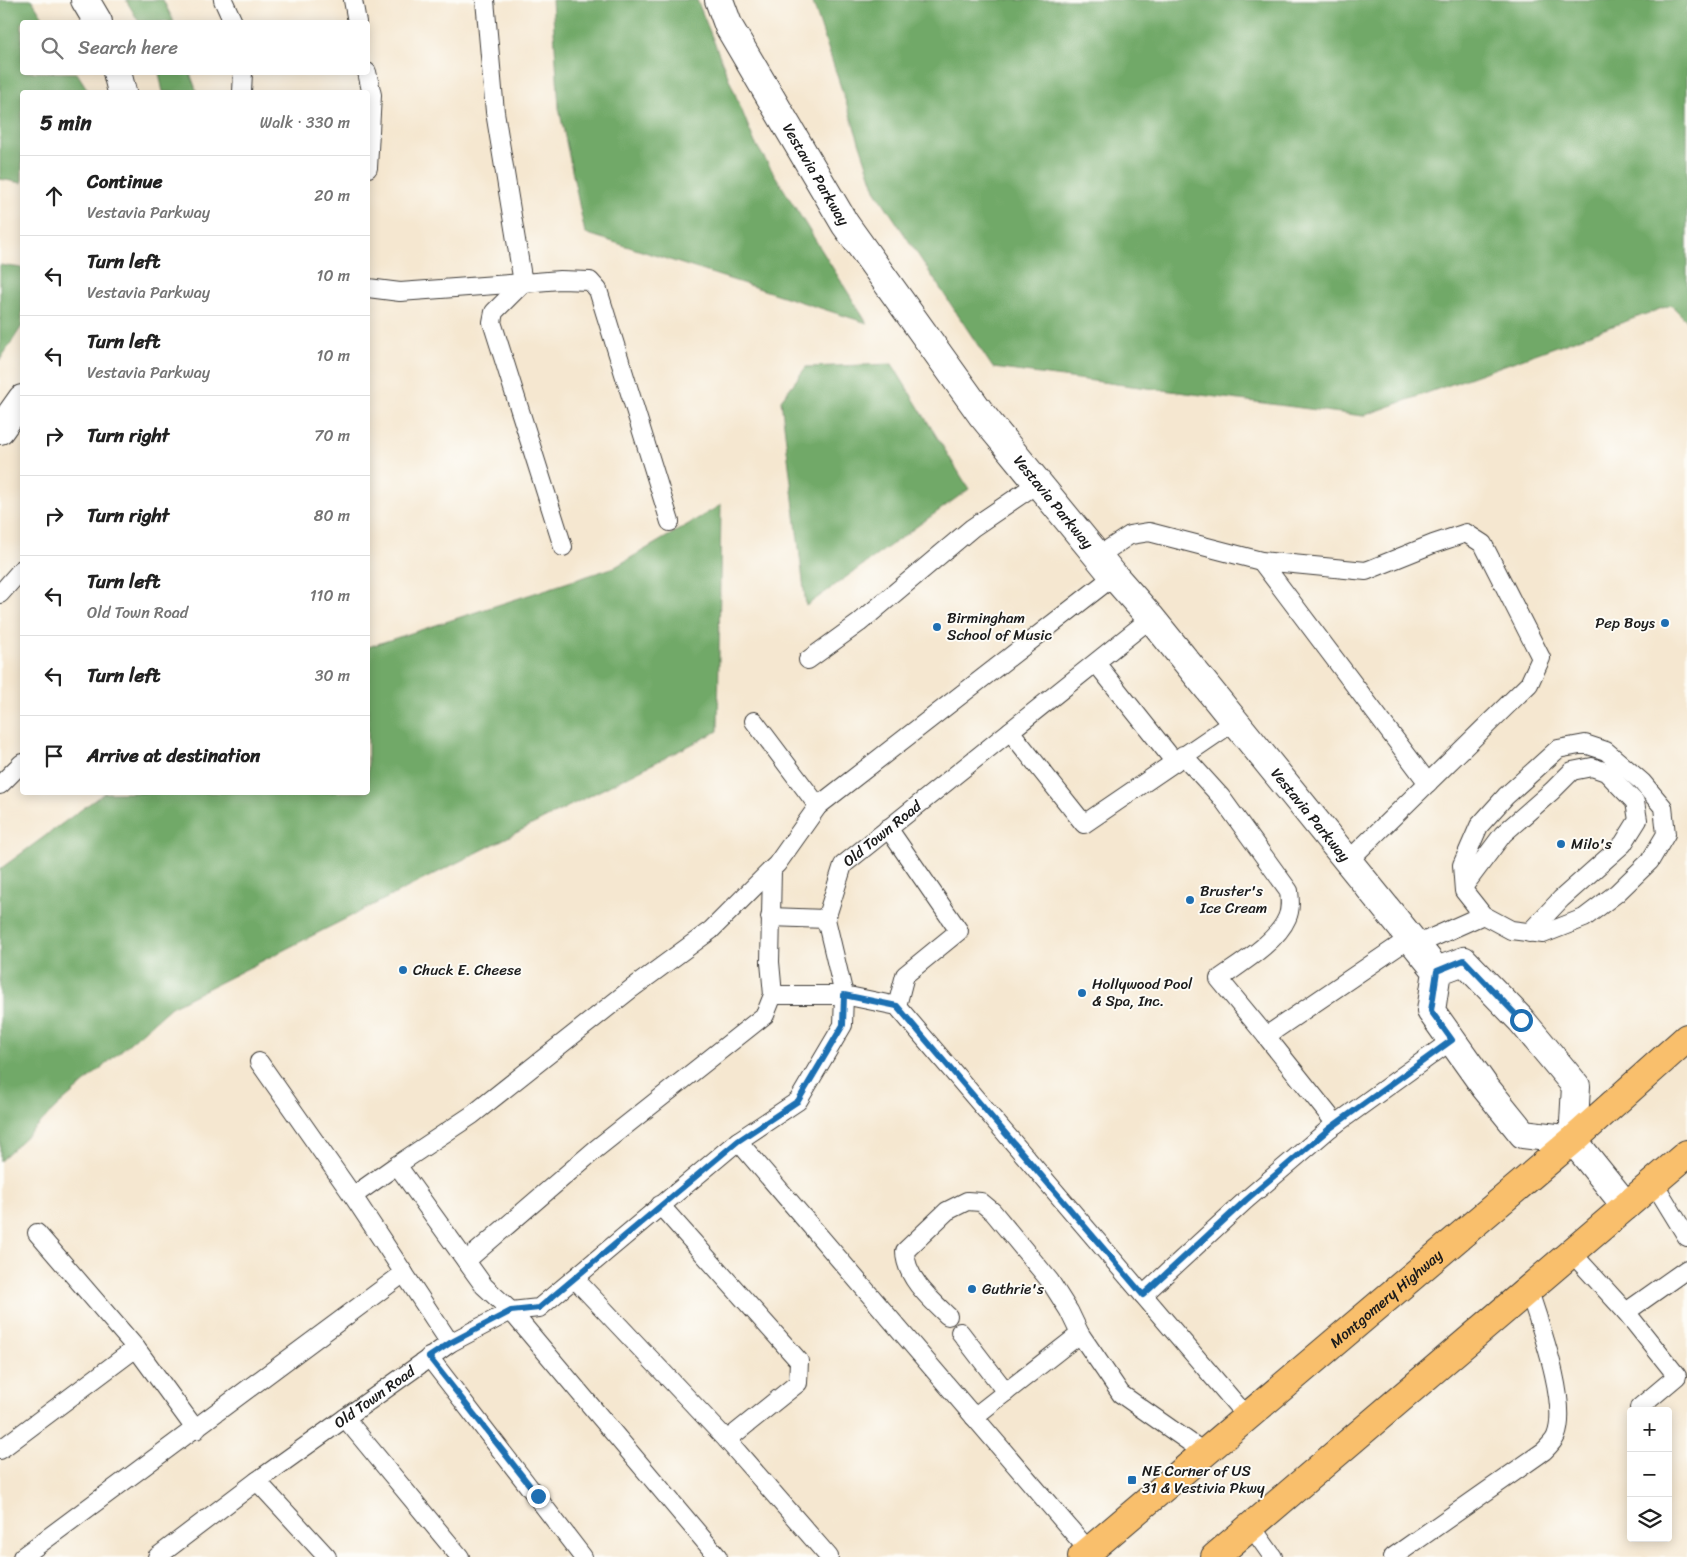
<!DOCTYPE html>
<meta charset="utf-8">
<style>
:root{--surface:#fff;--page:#f2f2f2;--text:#222;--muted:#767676;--line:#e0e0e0}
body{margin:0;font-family:Sriracha,sans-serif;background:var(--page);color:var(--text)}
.controls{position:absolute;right:15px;bottom:15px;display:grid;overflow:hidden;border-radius:5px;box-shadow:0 2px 12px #0003}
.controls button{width:45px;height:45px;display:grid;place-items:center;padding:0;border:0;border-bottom:1px solid var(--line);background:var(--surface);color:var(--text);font:25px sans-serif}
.stop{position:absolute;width:15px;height:15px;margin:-11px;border:4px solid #1f6fb2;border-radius:50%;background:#fff}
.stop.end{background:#1f6fb2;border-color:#fff;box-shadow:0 1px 5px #0008}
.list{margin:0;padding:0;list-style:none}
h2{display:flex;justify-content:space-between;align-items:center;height:65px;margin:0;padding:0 20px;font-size:21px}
h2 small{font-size:16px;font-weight:400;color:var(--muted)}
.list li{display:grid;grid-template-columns:32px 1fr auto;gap:15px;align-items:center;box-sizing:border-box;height:80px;padding:0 20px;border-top:1px solid var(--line)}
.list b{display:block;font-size:19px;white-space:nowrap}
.list p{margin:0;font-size:16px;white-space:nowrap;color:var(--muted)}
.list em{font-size:16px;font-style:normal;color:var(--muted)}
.icon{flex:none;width:28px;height:28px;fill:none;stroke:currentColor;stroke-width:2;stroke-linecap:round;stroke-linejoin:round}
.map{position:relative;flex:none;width:1687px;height:1557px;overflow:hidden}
.search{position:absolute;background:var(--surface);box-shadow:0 2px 12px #0003;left:20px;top:20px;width:350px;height:55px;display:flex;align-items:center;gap:12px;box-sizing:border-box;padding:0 18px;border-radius:5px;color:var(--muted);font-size:19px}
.panel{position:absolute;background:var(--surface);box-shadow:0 2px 12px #0003;left:20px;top:90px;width:350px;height:705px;border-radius:5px}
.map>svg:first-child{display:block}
.forest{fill:#71a967;stroke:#466242}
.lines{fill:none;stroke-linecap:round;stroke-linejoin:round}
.lane-casing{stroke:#3d3a37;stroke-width:20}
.street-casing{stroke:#3d3a37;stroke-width:30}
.primary-casing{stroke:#3d3a37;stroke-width:30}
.lane{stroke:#fff;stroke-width:18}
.street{stroke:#fff;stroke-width:28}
.primary{stroke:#f9bf6c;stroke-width:28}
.route{stroke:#1f6fb2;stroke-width:6}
.poi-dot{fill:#1f6fb2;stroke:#fdfcf7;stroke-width:2}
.labels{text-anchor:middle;stroke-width:4;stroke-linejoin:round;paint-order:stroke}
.street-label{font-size:15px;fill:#1c1c1c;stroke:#fdfcf7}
.poi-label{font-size:15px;fill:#1c1c1c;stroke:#fdfcf7;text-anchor:start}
</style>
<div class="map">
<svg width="1687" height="1557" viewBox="0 0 1687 1557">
<rect width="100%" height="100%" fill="#fdfcf7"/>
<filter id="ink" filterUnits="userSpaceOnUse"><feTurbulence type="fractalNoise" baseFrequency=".02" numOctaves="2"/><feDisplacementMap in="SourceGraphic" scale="10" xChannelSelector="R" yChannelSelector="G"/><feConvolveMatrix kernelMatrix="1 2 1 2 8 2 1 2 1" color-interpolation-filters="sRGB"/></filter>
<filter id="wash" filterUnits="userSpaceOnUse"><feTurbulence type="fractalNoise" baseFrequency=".0096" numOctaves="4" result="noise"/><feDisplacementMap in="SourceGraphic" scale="20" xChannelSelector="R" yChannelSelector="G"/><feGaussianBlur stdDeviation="1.12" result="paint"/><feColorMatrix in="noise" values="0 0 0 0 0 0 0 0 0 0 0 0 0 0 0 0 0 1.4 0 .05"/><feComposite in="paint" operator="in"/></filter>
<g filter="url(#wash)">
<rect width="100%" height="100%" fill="#f5e7d0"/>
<!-- forest -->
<g class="forest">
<polygon points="0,0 32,0 46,22 22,22 22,72 77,73 89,92 22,92 22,183 0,179"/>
<polygon points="126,0 163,0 174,22 139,22"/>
<polygon points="552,0 697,0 755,143 867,323 585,233 559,108"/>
<polygon points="812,0 1687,0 1687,321 1671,305 1363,416 993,368 875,190"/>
<polygon points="159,73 190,73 197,92 163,92"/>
<polygon points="0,265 22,268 22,326 0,360"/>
<polygon points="892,364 969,489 806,606 781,400 806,367"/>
<polygon points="721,505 718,731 171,1007 59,1105 0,1161 0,869 104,793 368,792 368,647 615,567"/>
</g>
</g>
<g filter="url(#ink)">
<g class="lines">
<!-- lane casing -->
<g class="lane-casing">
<g id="lane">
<polyline points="223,0 233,22"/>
<polyline points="353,0 357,22"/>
<polyline points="485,0 495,112 523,283 560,280 590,281 598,290 670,522"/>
<polyline points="367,72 372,95 368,168"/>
<polyline points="242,92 243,72"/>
<polyline points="523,283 494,312 492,322 563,547"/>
<polyline points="368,288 400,292 523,283"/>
<polyline points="1098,556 1130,535 1149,532 1261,561 1366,571 1433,544 1466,533 1483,544 1541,658 1529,684 1348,861"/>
<polyline points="1261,561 1428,783"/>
<polyline points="0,594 22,569"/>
<polyline points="808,660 859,623 972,528 1038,483"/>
<polyline points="1096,663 1174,761"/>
<polyline points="754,721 818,806 1114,576"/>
<polyline points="1010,731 1084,824 1235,721"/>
<polygon points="1585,744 1606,751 1642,782 1663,807 1666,834 1650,861 1617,893 1584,918 1543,934 1511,930 1483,915 1464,891 1462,865 1479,826 1506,796 1558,749"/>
<path d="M1183 755 1221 797 1289 891C1290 900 1291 909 1287 918 1277 942 1240 964 1219 979L1266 1036"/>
<polyline points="0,785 22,763"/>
<polyline points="888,828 959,931 905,975 897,1006"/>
<polyline points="1464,886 1503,834 1552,791 1572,771 1592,767 1606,772 1635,802 1638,820 1623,844 1561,899 1529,933"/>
<polyline points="770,917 826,919"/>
<polyline points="1416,945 1483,915"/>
<polyline points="773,995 844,995 897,1006 1247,1417"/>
<polyline points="259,1062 353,1196"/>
<polyline points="1336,1124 1266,1036 1410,938"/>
<polyline points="738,1141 1089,1551"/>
<polyline points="397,1165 353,1196 450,1343"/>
<polyline points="1654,1183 1687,1237"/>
<polyline points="660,1205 799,1361 798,1383 727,1440"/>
<polyline points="37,1233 136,1348"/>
<polyline points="1572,1253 1626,1312 1677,1376 1639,1408"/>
<polyline points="466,1261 596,1149 765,1015 773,995 770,962 772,869"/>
<polyline points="575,1279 727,1440 829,1557"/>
<polyline points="1143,1295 1246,1200 1329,1129 1452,1040"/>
<polyline points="1626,1312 1687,1269"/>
<path d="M948 1316C930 1299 905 1277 905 1251L947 1211 967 1201 981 1202 993 1212 1050 1281 1069 1311 1080 1334"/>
<polyline points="960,1332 1006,1392"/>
<polyline points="429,1357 583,1557"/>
<polyline points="974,1417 1080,1334 1121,1394 1205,1453"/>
<polyline points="345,1418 460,1557"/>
<polyline points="0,1450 136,1348 196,1430"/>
<polyline points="257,1481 327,1557"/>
<polyline points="1251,1526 1273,1557"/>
<polyline points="22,1557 404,1273"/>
<path id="s1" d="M157 1557 257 1481 450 1343 511 1311 539 1308 738 1141 798 1101 843 1025 844 995 826 919 843 865 1151 618"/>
<polyline points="718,1557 511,1311 484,1286 397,1165 472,1115 631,989 711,930 777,864 818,806"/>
<path d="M1393 1557 1544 1451C1548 1447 1554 1441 1556 1436 1569 1403 1540 1325 1529 1291"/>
</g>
</g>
<!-- street casing -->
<g class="street-casing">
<g id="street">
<polyline points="85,0 98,22"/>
<path id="s2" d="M719 0 729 27 845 224 982 415 1114 576 1151 618 1437 971 1431 1011 1485 1087 1523 1134 1573 1140"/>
<polyline points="117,72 122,92"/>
<polyline points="0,430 22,399"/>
<polyline points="1437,971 1464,961 1521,1020 1576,1086 1573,1140 1626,1206"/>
</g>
</g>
<!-- primary casing -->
<g class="primary-casing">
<g id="primary">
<path id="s3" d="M1082 1557 1573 1140 1687 1038"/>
<polyline points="1215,1557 1687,1154"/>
</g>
</g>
<!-- lane -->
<use href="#lane" class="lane"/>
<!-- street -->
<use href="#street" class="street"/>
<!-- primary -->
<use href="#primary" class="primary"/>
</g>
</g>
<g class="lines" filter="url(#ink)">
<!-- route -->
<polyline class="route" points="538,1496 429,1357 450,1343 511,1311 539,1308 738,1141 798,1101 843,1025 844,995 897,1006 1143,1295 1246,1200 1329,1129 1452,1040 1431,1011 1437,971 1464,960 1521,1020"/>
</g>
<!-- markers -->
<g class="poi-dot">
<circle cx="1665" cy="623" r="5"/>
<circle cx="937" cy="627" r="5"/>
<circle cx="1561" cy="844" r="5"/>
<circle cx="1190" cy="900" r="5"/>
<circle cx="403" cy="970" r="5"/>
<circle cx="1082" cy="993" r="5"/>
<circle cx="972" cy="1289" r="5"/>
<rect x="1127" y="1475" width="10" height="10" rx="2.5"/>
</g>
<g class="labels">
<!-- street labels -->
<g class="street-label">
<text dy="5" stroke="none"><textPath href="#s2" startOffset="200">Vestavia Parkway</textPath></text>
<text dy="5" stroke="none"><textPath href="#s2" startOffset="605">Vestavia Parkway</textPath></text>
<text dy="5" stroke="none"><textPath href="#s2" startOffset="1010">Vestavia Parkway</textPath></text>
<text dy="5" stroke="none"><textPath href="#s1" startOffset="1095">Old Town Road</textPath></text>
<text dy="5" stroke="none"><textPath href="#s3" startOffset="399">Montgomery Highway</textPath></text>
<text dy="5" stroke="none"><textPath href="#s1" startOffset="270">Old Town Road</textPath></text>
</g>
<!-- poi labels -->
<g class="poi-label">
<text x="947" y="623">Birmingham<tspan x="947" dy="17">School of Music</tspan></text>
<text x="1655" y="628" text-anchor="end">Pep Boys</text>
<text x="1571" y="849">Milo's</text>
<text x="1200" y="896">Bruster's<tspan x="1200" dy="17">Ice Cream</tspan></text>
<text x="413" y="975">Chuck E. Cheese</text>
<text x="1092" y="989">Hollywood Pool<tspan x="1092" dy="17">&amp; Spa, Inc.</tspan></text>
<text x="982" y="1294">Guthrie's</text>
<text x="1142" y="1476">NE Corner of US<tspan x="1142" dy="17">31 &amp; Vestivia Pkwy</tspan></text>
</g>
</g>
</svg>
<div class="controls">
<button>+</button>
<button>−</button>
<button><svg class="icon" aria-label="layers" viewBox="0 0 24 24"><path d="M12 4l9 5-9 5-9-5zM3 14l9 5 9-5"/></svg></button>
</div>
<div class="stop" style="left:1521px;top:1020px"></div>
<div class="stop end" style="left:538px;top:1496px"></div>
<div class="search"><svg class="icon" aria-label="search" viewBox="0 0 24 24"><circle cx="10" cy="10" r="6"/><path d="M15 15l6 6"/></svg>Search here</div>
<section class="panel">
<h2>5 min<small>Walk · 330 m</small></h2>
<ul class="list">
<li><svg class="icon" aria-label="ahead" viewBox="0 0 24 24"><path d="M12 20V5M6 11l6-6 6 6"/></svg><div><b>Continue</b><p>Vestavia Parkway</p></div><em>20 m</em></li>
<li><svg class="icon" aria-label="left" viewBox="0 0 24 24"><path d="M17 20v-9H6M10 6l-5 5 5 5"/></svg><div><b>Turn left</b><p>Vestavia Parkway</p></div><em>10 m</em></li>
<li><svg class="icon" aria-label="left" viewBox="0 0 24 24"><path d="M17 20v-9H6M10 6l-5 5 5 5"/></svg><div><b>Turn left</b><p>Vestavia Parkway</p></div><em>10 m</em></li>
<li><svg class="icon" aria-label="right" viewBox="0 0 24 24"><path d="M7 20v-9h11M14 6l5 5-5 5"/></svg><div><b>Turn right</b></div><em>70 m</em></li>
<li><svg class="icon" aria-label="right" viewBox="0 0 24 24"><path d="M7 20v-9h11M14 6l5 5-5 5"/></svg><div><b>Turn right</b></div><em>80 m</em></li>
<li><svg class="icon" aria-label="left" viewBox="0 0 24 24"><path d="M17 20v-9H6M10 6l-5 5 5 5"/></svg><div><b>Turn left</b><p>Old Town Road</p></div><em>110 m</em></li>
<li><svg class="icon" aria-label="left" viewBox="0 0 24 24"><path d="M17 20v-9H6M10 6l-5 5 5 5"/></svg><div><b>Turn left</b></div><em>30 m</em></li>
<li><svg class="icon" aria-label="arrive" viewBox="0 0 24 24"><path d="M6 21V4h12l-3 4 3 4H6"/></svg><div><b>Arrive at destination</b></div></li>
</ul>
</section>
</div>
